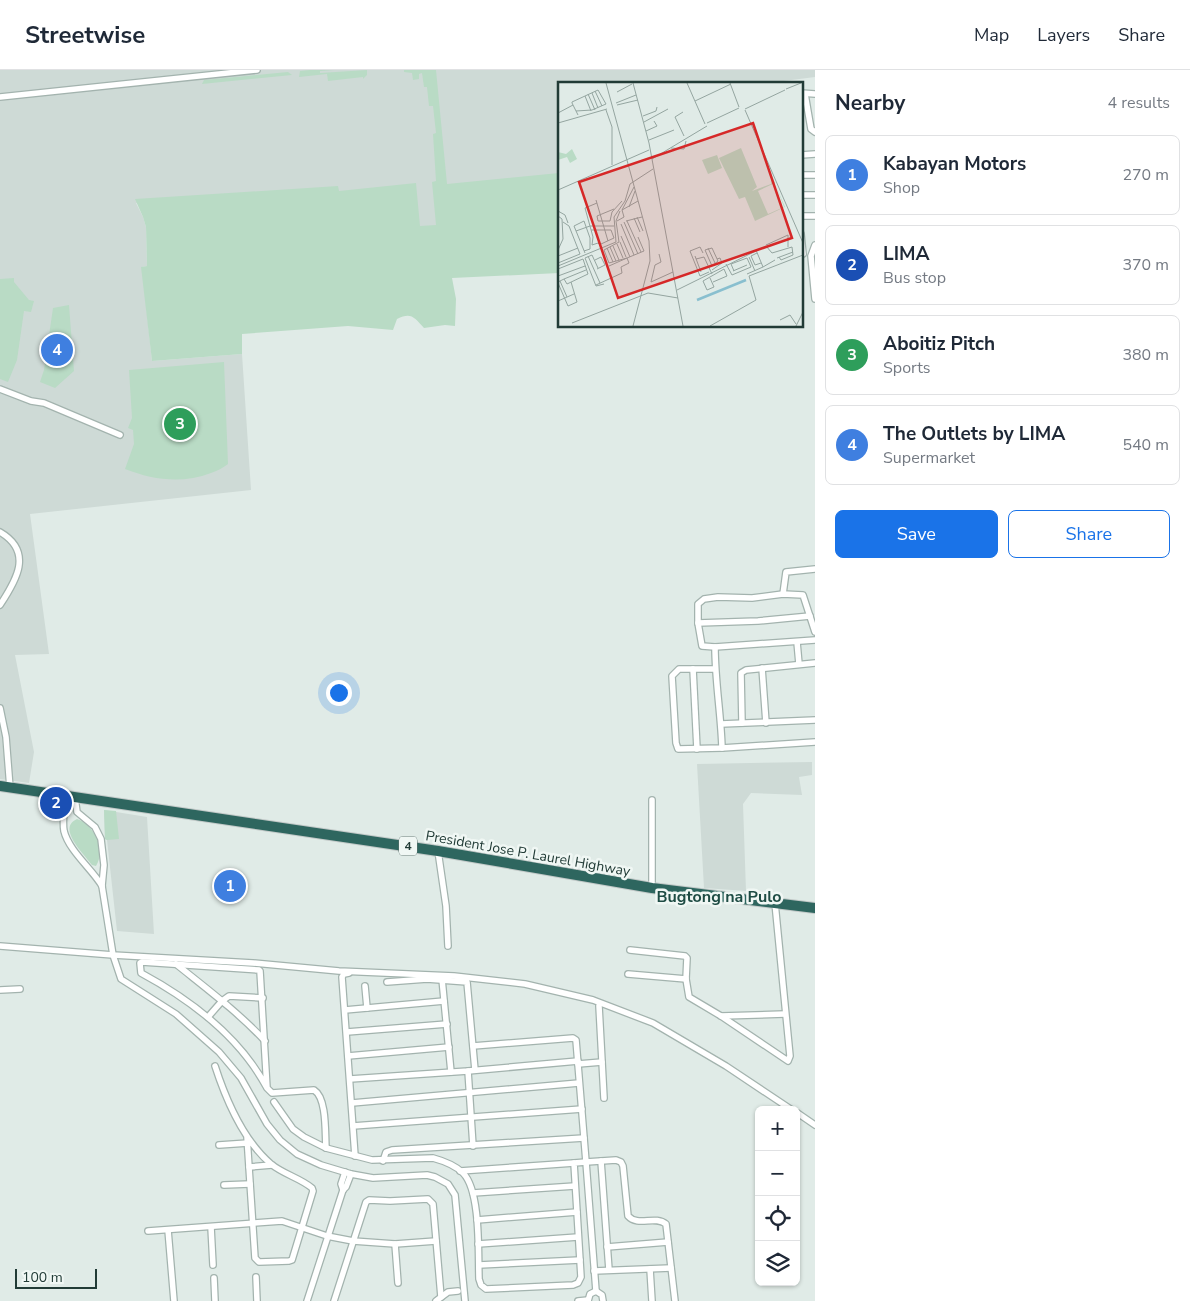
<!DOCTYPE html>
<meta charset="utf-8">
<style>
:root{--surface:#fff;--page:#f6f6f7;--text:#1f2937;--muted:#747a83;--line:#e0e1e3;--accent:#1a73e8}
body{margin:0;font-family:"Nunito Sans",sans-serif;background:var(--page);color:var(--text)}
.controls{position:absolute;right:15px;bottom:15px;display:grid;overflow:hidden;border-radius:8px;box-shadow:0 1px 4px #0004}
.controls button{width:45px;height:45px;display:grid;place-items:center;padding:0;border:0;border-bottom:1px solid var(--line);background:var(--surface);color:var(--text);font:25px sans-serif}
.scale{position:absolute;left:15px;bottom:12px;width:82px;box-sizing:border-box;padding-left:5px;border:2px solid #213b36;border-top:0;font-size:14px;line-height:18px;white-space:nowrap;color:#213b36;-webkit-text-stroke:4px #f0f7f4;paint-order:stroke}
.you{position:absolute;left:338px;top:622px;width:18px;height:18px;margin:-12px;border:4px solid #fff;border-radius:50%;background:#1a73e8;box-shadow:0 0 0 8px #1a73e833}
.badge{display:grid;place-items:center;width:32px;height:32px;border-radius:50%;background:var(--accent);color:#fff;font-size:16px;font-weight:700}
.pin{position:absolute;translate:-50% -50%;border:2px solid #fff;box-shadow:0 1px 5px #0006}
.list{margin:0;padding:0;list-style:none}
h2{display:flex;justify-content:space-between;align-items:center;height:65px;margin:0;padding:0 20px;font-size:21px}
h2 small{font-size:16px;font-weight:400;color:var(--muted)}
.list li{display:grid;grid-template-columns:32px 1fr auto;gap:15px;align-items:center;box-sizing:border-box;height:80px;margin:0 10px 10px;padding:0 10px;border:1px solid var(--line);border-radius:8px}
.list b{display:block;font-size:19px;white-space:nowrap}
.list p{margin:0;font-size:16px;white-space:nowrap;color:var(--muted)}
.list em{font-size:16px;font-style:normal;color:var(--muted)}
.actions{display:flex;gap:10px;padding:15px 20px}
.actions a{flex:1;padding:11px 0;border:1px solid var(--accent);border-radius:8px;text-align:center;font-size:18px;color:var(--accent)}
.actions .main{background:var(--accent);color:#fff}
.icon{flex:none;width:28px;height:28px;fill:none;stroke:currentColor;stroke-width:2;stroke-linecap:round;stroke-linejoin:round}
.map{position:relative;flex:none;width:815px;height:1231px;overflow:hidden}
header{display:flex;align-items:center;gap:30px;box-sizing:border-box;height:70px;padding:0 25px;background:var(--surface);border-bottom:1px solid var(--line)}
header strong{font-size:24px}
nav{display:flex;gap:28px;margin-inline-start:auto;font-size:18px}
main{display:flex}
aside{flex:1;background:var(--surface)}
.map>svg:first-child{display:block}
.built{fill:#cedad6}
.green{fill:#b9dbc5}
.lines{fill:none;stroke-linecap:round;stroke-linejoin:round}
.street-casing{stroke:#a3b3ae;stroke-width:8}
.highway-casing{stroke:#c1c8c7;stroke-width:12}
.street{stroke:#fff;stroke-width:5.5}
.highway{stroke:#2e665f;stroke-width:10}
.labels{text-anchor:middle;stroke-width:5;stroke-linejoin:round;paint-order:stroke}
.shield{fill:#f0f7f4;stroke:#5f736f;stroke-width:1}
.shield-label{font-size:12px;font-weight:bold;fill:#213b36}
.street-label{font-size:14px;fill:#213b36;stroke:#f0f7f4}
.quarter-label{font-size:16px;font-weight:bold;fill:#1e4c44;stroke:#f0f7f4}
.inset-river{fill:none;stroke:#89bfcf;stroke-width:2.5}
.inset-road{fill:none;stroke:#94a5a0;stroke-width:1}
.view{fill:#d62828;fill-opacity:0.15;stroke:#d62828;stroke-width:2.5}
.inset-edge{fill:none;stroke:#213b36;stroke-width:2.5}
</style>
<header>
<strong>Streetwise</strong>
<nav><a>Map</a><a>Layers</a><a>Share</a></nav>
</header>
<main>
<div class="map">
<svg width="815" height="1231" viewBox="0 0 815 1231">
<rect width="100%" height="100%" fill="#e0ebe7"/>
<!-- built -->
<g class="built">
<polygon points="0,0 815,0 815,7 776,12 776,14 559,14 559,203 136,133 143,147 146,157 147,196 142,197 152,291 242,284 251,420 30,444 49,584 15,585 34,682 29,713 0,709"/>
<polygon points="812,692 812,705 799,707 802,725 751,723 743,734 746,821 704,818 697,694"/>
<polygon points="104,740 147,747 154,864 117,861 107,770 105,769"/>
</g>
<!-- green -->
<g class="green">
<polygon points="310,0 334,0 320,1 320,3 367,0 367,5 363,9 363,7 328,11 327,4 299,7 300,1"/>
<path d="M404 0H436L447 114 559 103V203L452 208 456 229 455 256 445 255 424 258C414 247 411 242 397 249L393 260 348 256 242 264V284L152 291 141 197 147 196 146 157 143 147 135 129 338 116 339 121 416 113 420 156 436 155 432 112 436 111 433 64 436 63 433 36H429L427 17H424L422 3 419 4V9L413 10 412 3 404 2Z"/>
<polygon points="288,2 292,5 202,14 204,10"/>
<polygon points="14,208 14,212 29,230 34,231 31,242 24,241 17,290 8,312 0,309 0,209"/>
<polygon points="69,235 74,301 55,318 40,312 44,300 53,238"/>
<path d="M224 292 228 394C223 398 217 401 211 403 182 414 153 410 125 399L134 374 133 360 128 358 132 348 129 300Z"/>
<polygon points="104,740 116,741 119,769 107,770 105,769"/>
<path d="M77 749C94 755 107 779 96 796L92 795C85 785 56 758 77 749Z"/>
</g>
<g class="lines">
<!-- street casing -->
<g class="street-casing">
<g id="street">
<polyline points="801,23 815,24"/>
<polyline points="805,24 811,59 815,62"/>
<polyline points="0,27 257,0"/>
<polyline points="801,85 815,84"/>
<polyline points="801,105 815,105"/>
<polyline points="801,125 815,125"/>
<polyline points="801,146 815,146"/>
<polyline points="801,164 803,184"/>
<polyline points="815,175 811,186 815,229"/>
<polyline points="0,319 31,331 44,333 120,365"/>
<path d="M0 462C34 482 16 511 0 535"/>
<polyline points="783,524 786,502 815,499"/>
<polyline points="698,553 758,551 810,546"/>
<polyline points="815,562 803,525 783,524 752,528 718,527 704,529 698,534 698,553 702,576 715,577 815,570"/>
<polyline points="797,572 799,594"/>
<path d="M715 577C715 611 721 644 722 678"/>
<polyline points="762,598 766,653"/>
<polyline points="693,599 697,679"/>
<polyline points="715,599 679,599 672,606 676,673 678,679 722,678 815,672"/>
<polyline points="0,638 6,667 10,718"/>
<polyline points="742,653 741,603 746,600 815,593"/>
<polyline points="721,654 815,650"/>
<path d="M65 726C65 737 62 750 64 761 69 781 92 799 102 816"/>
<polyline points="75,727 77,742 95,757 101,769 104,795 102,816 113,885 121,909 176,944 219,982 241,1008 267,1054 280,1070 297,1084 321,1095 351,1104 373,1108 427,1105 435,1107 448,1114 455,1125 465,1231"/>
<polyline points="652,730 652,818"/>
<polyline points="438,781 446,836 448,876"/>
<polyline points="0,876 113,885 253,893 339,901 454,906 525,914 593,930 653,953 726,996 792,1040"/>
<polyline points="630,880 685,886 687,888 686,909 689,927 721,946 788,991 790,986 775,833"/>
<path d="M176 894C207 919 238 942 265 971"/>
<polyline points="349,903 344,904 342,907 355,1086"/>
<polyline points="628,904 686,909"/>
<polyline points="442,909 451,1002"/>
<polyline points="387,912 427,909 467,912 475,1000"/>
<polyline points="365,916 367,938"/>
<polyline points="0,920 20,919"/>
<polyline points="599,936 604,1028"/>
<polyline points="345,940 444,931"/>
<polyline points="721,946 785,944"/>
<polyline points="208,947 222,931 229,926 263,928"/>
<polyline points="347,962 447,954"/>
<path d="M473 976 573 968 576 970 586 1092 616 1090 621 1092 623 1096 628 1146C638 1157 655 1145 666 1154L675 1231"/>
<polyline points="348,986 449,977"/>
<polyline points="578,994 602,992"/>
<path d="M215 996C226 1030 244 1071 271 1094 283 1104 300 1108 312 1118L313 1121 292 1190 289 1191 259 1192 255 1188 247 1067"/>
<polyline points="468,1001 473,1076"/>
<polyline points="350,1009 468,1001 578,991"/>
<path d="M267 1018C240 967 191 930 141 903L140 893 142 892 259 900 260 901 267 1018 272 1023 314 1020C327 1028 325 1063 326 1078"/>
<path d="M274 1032 293 1059 304 1067 326 1078 372 1090 433 1088C444 1091 455 1095 463 1103 481 1121 478 1184 479 1209L481 1215 486 1219 573 1215 578 1213 581 1207 574 1093 586 1092 596 1221"/>
<polyline points="352,1033 579,1013"/>
<polyline points="796,1042 815,1055"/>
<polyline points="353,1056 582,1039"/>
<polyline points="219,1075 248,1073"/>
<polyline points="383,1091 386,1082 392,1080 584,1068"/>
<polyline points="601,1091 609,1200"/>
<polyline points="249,1097 272,1095"/>
<polyline points="460,1101 574,1093"/>
<polyline points="224,1115 250,1114"/>
<polyline points="343,1120 341,1114 345,1102"/>
<polyline points="473,1123 575,1116"/>
<polyline points="477,1150 577,1142"/>
<polyline points="211,1157 213,1195"/>
<polyline points="168,1160 174,1231"/>
<polyline points="148,1161 282,1151 327,1166 353,1171 395,1174 436,1171"/>
<polyline points="395,1174 398,1213"/>
<polyline points="478,1174 578,1167"/>
<polyline points="607,1177 668,1172"/>
<polyline points="479,1195 580,1190"/>
<polyline points="650,1199 652,1231"/>
<polyline points="594,1201 671,1198"/>
<polyline points="256,1207 257,1231"/>
<polyline points="214,1208 215,1231"/>
<polyline points="307,1231 343,1120 346,1117 351,1104"/>
<polyline points="334,1231 366,1132 369,1130 390,1131 428,1129 433,1134 441,1227"/>
<polyline points="436,1231 448,1222 458,1221"/>
<polyline points="578,1231 588,1230"/>
<polyline points="588,1231 590,1224 596,1221 602,1225 603,1231"/>
</g>
</g>
<!-- highway casing -->
<g class="highway-casing">
<polyline id="highway" points="0,716 438,781 652,818 815,838"/>
</g>
<!-- street -->
<use href="#street" class="street"/>
<!-- highway -->
<use href="#highway" class="highway"/>
</g>
<g class="labels">
<!-- shield labels -->
<rect class="shield" x="399" y="766.5" width="18" height="19" rx="4"/>
<g class="shield-label">
<text x="408" y="780">4</text>
</g>
<!-- street labels -->
<g class="street-label">
<text transform="translate(528 783) rotate(10)" y="5">President Jose P. Laurel Highway</text>
</g>
<!-- quarter labels -->
<g class="quarter-label">
<text x="719" y="832">Bugtong na Pulo</text>
</g>
</g>
<!-- overview -->
<g transform="translate(558 12)">
<rect width="245" height="245" fill="#e0ebe7"/>
<path d="M183 66 199 105 194 109 213 102 214 94 217 101 200 109 210 132 226 125 218 104 227 125 197 139 187 115 181 117 161 76ZM14 67 19 77 12 81 9 75 0 78V70L8 72ZM159 73 164 86 150 92 144 78Z" fill="#b9dbc5"/>
<path class="inset-river" d="M139 218 188 198"/>
<path class="inset-road" d="M48 1 91 159 92 179 75 244M75 1 91 61 125 244M129 1 147 42M172 1 181 25M228 7 243 1M37 9 44 24M59 10 74 2M34 11 40 26M30 12 37 28M27 14 33 29M137 19 173 2M58 21 78 13M59 23 80 18M187 27 227 8M48 28 54 45V83M187 28 245 161M18 29 34 28 48 22 40 8 14 20V21L20 33M125 30 117 35 126 54M0 31 15 23M85 34 98 29 99 25M86 40 110 27M0 41 49 27M149 41 181 26M88 49 99 44 96 39M91 58 116 48M113 66 126 67 128 59M94 77 149 44M0 108 91 68M38 118 50 159M39 121 27 126 35 155 34 163 40 161 44 165M71 125 77 109M56 127 39 134 40 139H52L54 130 64 119M64 128 76 105M0 129 7 133 10 141M0 134 4 137 5 157 0 168M79 135 85 149M76 136 82 150M59 139 66 135 64 128 80 119M68 139 84 135M69 139 83 170M66 140 80 172M63 142 76 173M33 148H53L56 156 43 162M18 149 32 144H56M63 154 72 175M62 160 68 175M59 162 65 176M208 163 230 153V165M55 164 61 178M52 165 58 179M49 166 55 180M150 166 157 181M154 166 160 179 154 184 147 168ZM198 168 205 185 217 178M26 169 32 167V156L26 139 16 144 27 171M145 171 142 165 132 169 142 194 151 190M199 171 193 174 197 183 203 181M101 172 103 180 97 183 93 200 115 190M0 174 20 166M30 174 42 201M137 174 143 190M191 175 197 189M219 176 235 170M138 177 146 175 154 192M37 178 43 175 47 183 39 187M0 181 22 172 11 144 5 140M168 182 174 193 193 185 189 176 173 182 176 189M0 184 58 160 56 135 67 119 72 102 95 87M51 184 69 176 51 181 46 168 61 160 58 139 62 129M40 186 34 173 27 176 38 204 46 202M0 187 25 177 30 192 9 202 6 197 0 200M154 188 164 181 162 176 159 177M175 189 189 183M189 192 205 185M0 194 27 184M152 196 156 205 149 208 145 199 166 187 169 194 155 200M6 197 28 188M2 199 9 215M0 201 10 224 19 220 13 200M38 203 64 191 63 185 71 181 69 176 86 169 80 155M119 208 208 164 214 171 234 165 235 173 223 178 221 175M0 219 16 212M222 238 232 233 238 242M14 241 90 211 120 216M152 244 198 218 191 194 245 173M238 244 245 230"/>
<path class="view" d="M195 41 234 156 60 216 21 100Z"/>
<rect width="245" height="245" class="inset-edge"/>
</g>
</svg>
<div class="controls">
<button>+</button>
<button>−</button>
<button><svg class="icon" aria-label="locate" viewBox="0 0 24 24"><circle cx="12" cy="12" r="6"/><path d="M12 2v4M12 18v4M2 12h4M18 12h4"/></svg></button>
<button><svg class="icon" aria-label="layers" viewBox="0 0 24 24"><path d="M12 4l9 5-9 5-9-5zM3 14l9 5 9-5"/></svg></button>
</div>
<div class="scale">100 m</div>
<div class="you"></div>
<div class="pin badge" style="left:230px;top:816px;background:#3f7fe0">1</div>
<div class="pin badge" style="left:56px;top:733px;background:#1a4fb4">2</div>
<div class="pin badge" style="left:180px;top:354px;background:#2e9e5b">3</div>
<div class="pin badge" style="left:57px;top:280px;background:#3f7fe0">4</div>
</div>
<aside>
<h2>Nearby<small>4 results</small></h2>
<ul class="list">
<li><span class="badge" style="background:#3f7fe0">1</span><div><b>Kabayan Motors</b><p>Shop</p></div><em>270 m</em></li>
<li><span class="badge" style="background:#1a4fb4">2</span><div><b>LIMA</b><p>Bus stop</p></div><em>370 m</em></li>
<li><span class="badge" style="background:#2e9e5b">3</span><div><b>Aboitiz Pitch</b><p>Sports</p></div><em>380 m</em></li>
<li><span class="badge" style="background:#3f7fe0">4</span><div><b>The Outlets by LIMA</b><p>Supermarket</p></div><em>540 m</em></li>
</ul>
<div class="actions"><a class="main">Save</a><a>Share</a></div>
</aside>
</main>
